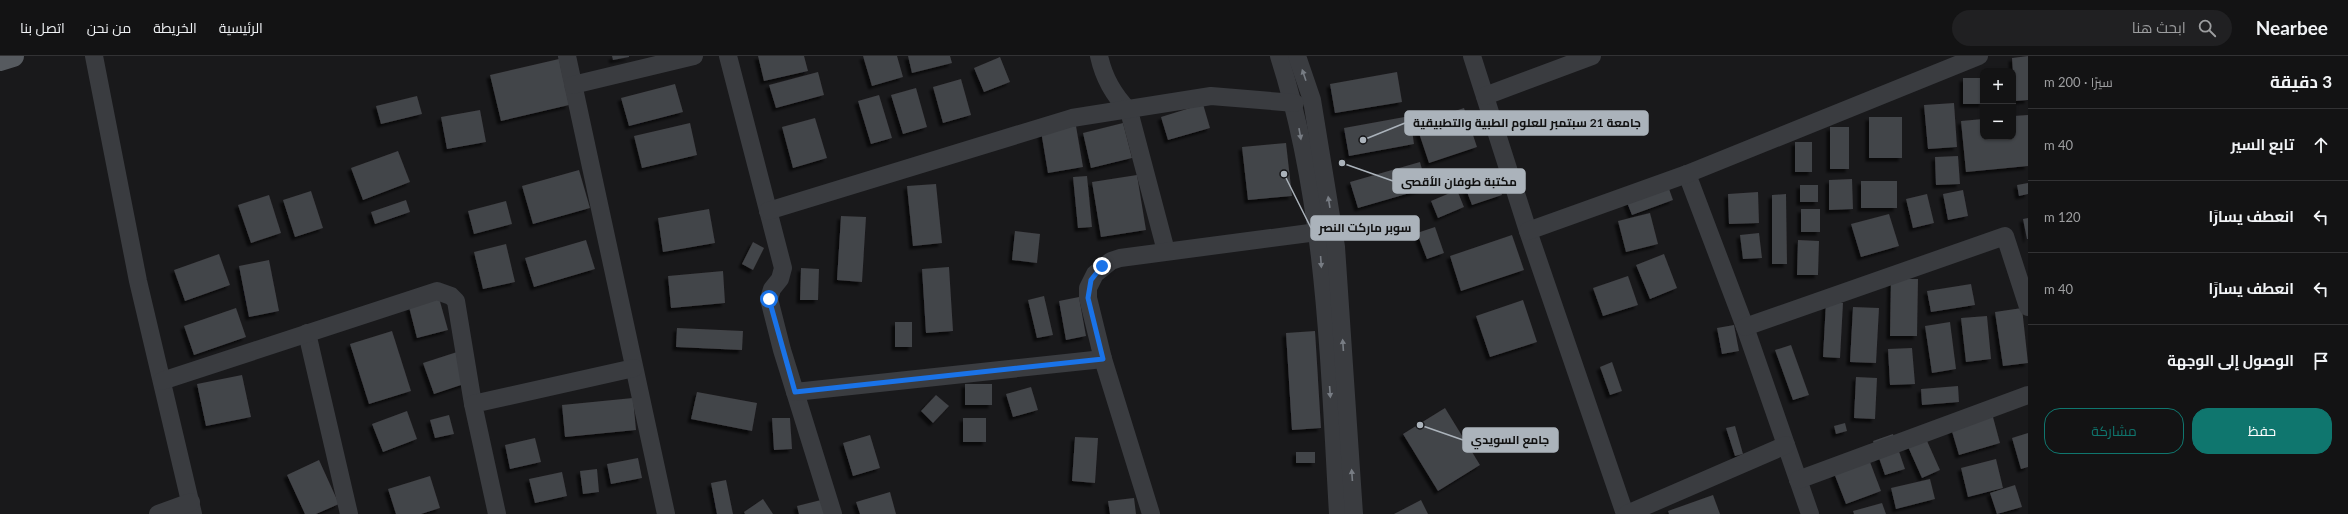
<!DOCTYPE html>
<html lang="ar">
<meta charset="utf-8">
<style>
:root{--surface:#131314;--page:#202022;--text:#f1f3f6;--muted:#9d9ea0;--line:#323234;--accent:#0f766e}
body{margin:0;font-family:Lato,Cairo,sans-serif;background:var(--page);color:var(--text);direction:rtl}
.controls{position:absolute;right:12px;top:12px;display:grid;overflow:hidden;border-radius:8px;box-shadow:0 1px 3px #0004}
.controls button{width:36px;height:36px;display:grid;place-items:center;padding:0;border:0;border-bottom:1px solid var(--line);background:var(--surface);color:var(--text);font:20px sans-serif}
.stop{position:absolute;width:12px;height:12px;margin:-9px;border:3px solid #1a73e8;border-radius:50%;background:#fff}
.stop.end{background:#1a73e8;border-color:#fff;box-shadow:0 1px 4px #0008}
.list{margin:0;padding:0;list-style:none}
h2{display:flex;justify-content:space-between;align-items:center;height:52px;margin:0;padding:0 16px;font-size:17px}
h2 small{font-size:13px;font-weight:400;color:var(--muted)}
.list li{display:grid;grid-template-columns:26px 1fr auto;gap:12px;align-items:center;box-sizing:border-box;height:72px;padding:0 16px;border-top:1px solid var(--line)}
.list b{display:block;font-size:15px;white-space:nowrap}
.list em{font-size:13px;font-style:normal;color:var(--muted)}
.actions{display:flex;gap:8px;padding:12px 16px}
.actions a{flex:1;padding:9px 0;border:1px solid var(--accent);border-radius:16px;text-align:center;font-size:14px;color:var(--accent)}
.actions .main{background:var(--accent);color:#fff}
.icon{flex:none;width:22px;height:22px;fill:none;stroke:currentColor;stroke-width:2;stroke-linecap:round;stroke-linejoin:round}
.map{position:relative;flex:none;width:2028px;height:458px;overflow:hidden;direction:ltr}
header{display:flex;align-items:center;gap:24px;box-sizing:border-box;height:56px;padding:0 20px;background:var(--surface);border-bottom:1px solid var(--line)}
header strong{font-size:19px}
nav{display:flex;gap:22px;margin-inline-start:auto;font-size:14px}
.search{width:280px;height:36px;background:var(--page);display:flex;align-items:center;gap:10px;box-sizing:border-box;padding:0 14px;border-radius:22px;color:var(--muted);font-size:15px}
main{display:flex}
aside{flex:1;background:var(--surface)}
.map>svg:first-child{display:block}
.building{fill:#434448;filter:url(#shadow)}
.lines{fill:none;stroke-linecap:round;stroke-linejoin:round}
.minor{stroke:#3a3c40;stroke-width:18}
.primary{stroke:#565a5f;stroke-width:22}
.oneway{fill:#787d84}
.route{stroke:#1a73e8;stroke-width:5}
.leader{fill:none;stroke:#abb3bb;stroke-width:1.5}
.callout-dot{fill:#abb3bb;stroke:#141416;stroke-width:1.5}
.callout{fill:#abb3bb;stroke:#abb3bb;stroke-width:1.5}
.callout-label{font-size:12px;text-anchor:middle;font-weight:bold;fill:#111}
</style>
<header>
<strong>Nearbee</strong>
<div class="search"><svg class="icon" aria-label="search" viewBox="0 0 24 24"><circle cx="10" cy="10" r="6"/><path d="M15 15l6 6"/></svg>ابحث هنا</div>
<nav><a>الرئيسية</a><a>الخريطة</a><a>من نحن</a><a>اتصل بنا</a></nav>
</header>
<main>
<aside>
<h2>3 دقيقة<small>سيرًا · 200 m</small></h2>
<ul class="list">
<li><svg class="icon" aria-label="ahead" viewBox="0 0 24 24"><path d="M12 20V5M6 11l6-6 6 6"/></svg><div><b>تابع السير</b></div><em>40 m</em></li>
<li><svg class="icon" aria-label="left" viewBox="0 0 24 24"><path d="M17 20v-9H6M10 6l-5 5 5 5"/></svg><div><b>انعطف يسارًا</b></div><em>120 m</em></li>
<li><svg class="icon" aria-label="left" viewBox="0 0 24 24"><path d="M17 20v-9H6M10 6l-5 5 5 5"/></svg><div><b>انعطف يسارًا</b></div><em>40 m</em></li>
<li><svg class="icon" aria-label="arrive" viewBox="0 0 24 24"><path d="M6 21V4h12l-3 4 3 4H6"/></svg><div><b>الوصول إلى الوجهة</b></div></li>
</ul>
<div class="actions"><a class="main">حفظ</a><a>مشاركة</a></div>
</aside>
<div class="map">
<svg width="2028" height="458" viewBox="0 0 2028 458">
<defs>
<filter id="shadow"><feDropShadow dx="-3.5" dy="3.5" stdDeviation="1" flood-color="#0009"/></filter>
</defs>
<rect width="100%" height="100%" fill="#19191b"/>
<!-- building -->
<g class="building">
<polygon points="612,0 629,0 629,1 613,4"/>
<polygon points="758,0 804,0 808,15 764,25"/>
<polygon points="863,0 897,0 903,21 872,30"/>
<polygon points="908,0 950,0 952,7 912,17"/>
<polygon points="2028,0 2028,44 2015,45 2012,2"/>
<polygon points="1000,1 1010,26 984,36 974,12"/>
<polygon points="559,3 569,49 501,65 490,19"/>
<polygon points="818,16 824,39 776,52 769,29"/>
<polygon points="1397,16 1402,46 1335,57 1330,28"/>
<rect x="1963" y="22" width="20" height="26"/>
<polygon points="961,23 971,59 943,67 933,31"/>
<polygon points="675,28 683,56 629,70 621,42"/>
<polygon points="916,32 927,71 903,78 891,39"/>
<polygon points="879,39 892,82 871,88 858,45"/>
<polygon points="417,40 422,58 381,68 376,50"/>
<polygon points="1954,47 1957,91 1928,93 1924,49"/>
<polygon points="1203,48 1210,72 1168,84 1161,61"/>
<polygon points="1464,52 1477,91 1429,107 1416,68"/>
<polygon points="480,54 486,86 447,93 441,61"/>
<polygon points="2028,59 2028,110 1966,116 1961,65 1983,63 1983,81 2013,81 2013,60"/>
<polygon points="1410,60 1414,88 1349,100 1344,72"/>
<rect x="1869" y="61" width="33" height="41"/>
<polygon points="815,62 827,102 793,112 782,71"/>
<polygon points="690,67 697,99 642,112 634,80"/>
<polygon points="1123,67 1132,102 1091,112 1083,77"/>
<polygon points="1076,70 1083,111 1048,117 1041,75"/>
<rect x="1830" y="71" width="19" height="42"/>
<rect x="1795" y="86" width="17" height="30"/>
<polygon points="1286,87 1292,140 1248,144 1242,91"/>
<polygon points="398,95 410,126 363,144 351,112"/>
<polygon points="1958,100 1960,128 1936,129 1935,101"/>
<polygon points="1420,106 1427,132 1358,152 1350,126"/>
<polygon points="579,114 590,152 533,168 522,130"/>
<polygon points="1495,118 1502,139 1472,149 1464,128"/>
<polygon points="1137,119 1146,174 1101,181 1092,126"/>
<polygon points="1087,120 1092,171 1078,172 1073,121"/>
<polygon points="1852,123 1853,153 1829,154 1829,124"/>
<rect x="1861" y="125" width="36" height="27"/>
<polygon points="2028,127 2028,138 2019,140 2017,129"/>
<polygon points="936,128 942,187 913,190 907,130"/>
<rect x="1800" y="129" width="18" height="17"/>
<polygon points="1668,130 1673,144 1632,159 1626,144"/>
<polygon points="1457,134 1464,151 1438,162 1431,145"/>
<polygon points="1963,134 1968,160 1948,164 1943,138"/>
<polygon points="311,135 323,172 295,181 283,144"/>
<polygon points="1758,136 1759,167 1729,168 1728,138"/>
<polygon points="1786,138 1787,208 1772,208 1772,139"/>
<polygon points="1927,138 1934,167 1913,172 1906,143"/>
<polygon points="269,139 281,177 251,187 238,149"/>
<polygon points="406,144 410,156 375,168 371,156"/>
<polygon points="506,145 512,168 474,178 468,155"/>
<polygon points="709,153 715,187 663,196 658,162"/>
<rect x="1801" y="153" width="19" height="23"/>
<polygon points="1650,157 1658,188 1626,196 1618,165"/>
<polygon points="1889,158 1899,190 1861,201 1851,168"/>
<polygon points="841,160 866,161 862,226 837,224"/>
<polygon points="2028,162 2028,183 2027,183 2023,163"/>
<polygon points="1435,171 1444,197 1427,203 1417,177"/>
<polygon points="1015,175 1040,178 1037,207 1012,204"/>
<polygon points="1759,177 1762,202 1743,203 1740,179"/>
<polygon points="1512,179 1524,214 1461,235 1450,200"/>
<polygon points="586,184 595,213 534,231 525,202"/>
<polygon points="1798,184 1819,185 1818,219 1797,219"/>
<polygon points="753,186 764,192 753,214 742,208"/>
<polygon points="506,188 515,226 483,233 474,196"/>
<polygon points="219,198 230,229 185,245 174,214"/>
<polygon points="1664,198 1677,232 1650,243 1636,209"/>
<polygon points="269,204 279,255 249,261 239,210"/>
<polygon points="949,211 953,275 926,277 922,213"/>
<polygon points="801,212 819,213 818,244 800,244"/>
<polygon points="723,215 725,247 671,252 668,220"/>
<polygon points="1628,220 1638,249 1603,260 1593,232"/>
<polygon points="1891,223 1918,223 1917,280 1890,280"/>
<polygon points="1971,228 1975,249 1931,256 1927,235"/>
<polygon points="1044,240 1053,279 1037,282 1028,244"/>
<polygon points="1079,241 1086,280 1066,284 1059,245"/>
<polygon points="439,242 448,274 417,282 409,251"/>
<polygon points="1523,244 1537,286 1490,301 1476,260"/>
<polygon points="1826,246 1843,247 1840,302 1823,301"/>
<polygon points="1853,251 1879,252 1876,307 1850,306"/>
<polygon points="236,252 246,281 194,299 184,270"/>
<polygon points="2022,252 2028,307 2003,310 1995,256"/>
<polygon points="1987,260 1991,303 1966,306 1961,262"/>
<rect x="895" y="266" width="17" height="25"/>
<polygon points="1950,266 1956,313 1932,317 1925,270"/>
<polygon points="1734,269 1739,295 1722,298 1717,272"/>
<polygon points="677,272 743,275 742,294 676,291"/>
<polygon points="392,275 411,335 369,348 350,288"/>
<polygon points="1315,275 1321,372 1292,374 1286,277"/>
<polygon points="1791,289 1809,339 1793,344 1775,294"/>
<polygon points="1912,292 1915,328 1890,329 1888,293"/>
<polygon points="457,296 467,327 434,338 423,307"/>
<polygon points="1612,306 1622,335 1610,339 1600,311"/>
<polygon points="242,319 251,361 206,370 197,328"/>
<polygon points="1856,321 1877,322 1875,363 1854,362"/>
<rect x="965" y="328" width="27" height="21"/>
<polygon points="1958,330 1959,346 1922,349 1921,333"/>
<polygon points="1031,331 1038,354 1013,361 1006,338"/>
<polygon points="697,336 757,347 752,375 691,363"/>
<polygon points="936,339 949,350 933,367 921,355"/>
<polygon points="633,342 636,374 565,381 562,349"/>
<polygon points="1990,350 2000,387 1959,399 1948,362"/>
<polygon points="1445,352 1480,409 1438,435 1403,378"/>
<polygon points="407,355 417,383 383,396 372,368"/>
<polygon points="449,359 454,378 435,382 430,364"/>
<polygon points="772,362 790,362 792,393 774,394"/>
<rect x="963" y="362" width="23" height="24"/>
<polygon points="1845,367 1847,375 1836,378 1834,370"/>
<polygon points="1735,370 1743,398 1735,400 1726,372"/>
<polygon points="1923,376 1940,414 1922,422 1905,384"/>
<polygon points="2028,377 2028,411 2021,413 2012,382"/>
<polygon points="1893,378 1905,413 1885,419 1873,385"/>
<polygon points="870,379 880,412 853,420 843,387"/>
<polygon points="1075,381 1098,382 1095,427 1072,425"/>
<polygon points="535,382 541,406 510,413 505,389"/>
<rect x="1296" y="396" width="19" height="11"/>
<polygon points="1867,398 1881,435 1846,448 1832,412"/>
<polygon points="638,402 642,422 611,428 607,408"/>
<polygon points="1996,403 2003,432 1968,441 1961,412"/>
<polygon points="319,404 339,448 316,458 305,458 287,419"/>
<polygon points="597,413 599,436 583,438 580,415"/>
<polygon points="562,416 567,440 535,447 529,423"/>
<polygon points="430,420 440,452 421,458 396,458 388,433"/>
<polygon points="1930,423 1935,443 1896,453 1891,432"/>
<polygon points="726,424 733,458 717,458 711,427"/>
<polygon points="2015,429 2022,451 1997,458 1990,437"/>
<polygon points="890,436 896,458 860,458 856,446"/>
<polygon points="1713,439 1720,458 1669,458 1668,455"/>
<polygon points="1134,442 1136,458 1110,458 1108,445"/>
<polygon points="763,443 773,458 745,458 744,456"/>
<polygon points="825,443 828,458 799,458 797,450"/>
<polygon points="1421,444 1428,458 1394,458"/>
<polygon points="1882,447 1886,458 1854,458 1853,455"/>
</g>
<g class="lines">
<!-- minor -->
<g class="minor">
<polyline points="94,0 138,225 193,458"/>
<polyline points="567,0 666,458"/>
<polyline points="728,0 783,212 780,223 772,233 769,243 782,294 833,458"/>
<path d="M1099 0C1104 22 1113 38 1129 55L1166 195"/>
<path d="M1279 0C1326 147 1329 305 1338 458"/>
<polyline points="1297,0 1312,44 1336,191 1354,458"/>
<polyline points="1472,0 1528,175 1625,458"/>
<polyline points="573,29 694,0"/>
<polyline points="1485,40 1592,0"/>
<polyline points="1687,118 1745,271 1810,458"/>
<polyline points="768,155 1072,62 1211,40 1295,47"/>
<polyline points="1528,175 1687,118 1979,0"/>
<polyline points="1745,271 2005,180 2028,251"/>
<polyline points="307,277 349,458"/>
<polyline points="162,325 437,235 451,240 456,245 473,348"/>
<polyline points="795,336 1103,303"/>
<polyline points="1798,424 2028,339"/>
<polyline points="158,458 191,446"/>
<polyline points="497,458 473,348 634,312"/>
<polyline points="1151,458 1103,303 1088,242 1088,232 1095,218 1111,205 1120,202 1317,176"/>
<polyline points="1627,458 1786,389"/>
</g>
<!-- primary -->
<polyline class="primary" points="0,4 13,0"/>
</g>
<!-- one-way arrows -->
<defs><path id="oneway-solid" d="M-6-.8H1V-3.2L6.5 0L1 3.2V.8H-6Z"/></defs>
<g class="oneway">
<use href="#oneway-solid" transform="translate(1304 19) rotate(-109)"/>
<use href="#oneway-solid" transform="translate(1300 78) rotate(80)"/>
<use href="#oneway-solid" transform="translate(1329 146) rotate(-99)"/>
<use href="#oneway-solid" transform="translate(1321 206) rotate(86)"/>
<use href="#oneway-solid" transform="translate(1343 289) rotate(-94)"/>
<use href="#oneway-solid" transform="translate(1330 336) rotate(86)"/>
<use href="#oneway-solid" transform="translate(1352 419) rotate(-94)"/>
</g>
<g class="lines">
<!-- route -->
<polyline class="route" points="769,243 795,336 1103,303 1088,242 1091,224 1102,210"/>
</g>
<!-- callouts -->
<path class="leader" d="M1363 84L1405 67M1342 107L1393 125M1284 118L1311 172M1420 369L1463 384"/>
<g class="callout-dot">
<circle cx="1363" cy="84" r="4"/>
<circle cx="1342" cy="107" r="4"/>
<circle cx="1284" cy="118" r="4"/>
<circle cx="1420" cy="369" r="4"/>
</g>
<g class="callout">
<rect x="1405" y="55" width="243" height="24" rx="4"/>
<rect x="1393" y="113" width="132" height="24" rx="4"/>
<rect x="1311" y="160" width="108" height="24" rx="4"/>
<rect x="1463" y="372" width="95" height="24" rx="4"/>
</g>
<g class="callout-label">
<text x="1527" y="71">جامعة 21 سبتمبر للعلوم الطبية والتطبيقية</text>
<text x="1459" y="130">مكتبة طوفان الأقصى</text>
<text x="1365" y="176">سوبر ماركت النصر</text>
<text x="1510" y="388">جامع السويدي</text>
</g>
</svg>
<div class="controls">
<button>+</button>
<button>−</button>
</div>
<div class="stop" style="left:769px;top:243px"></div>
<div class="stop end" style="left:1102px;top:210px"></div>
</div>
</main>
